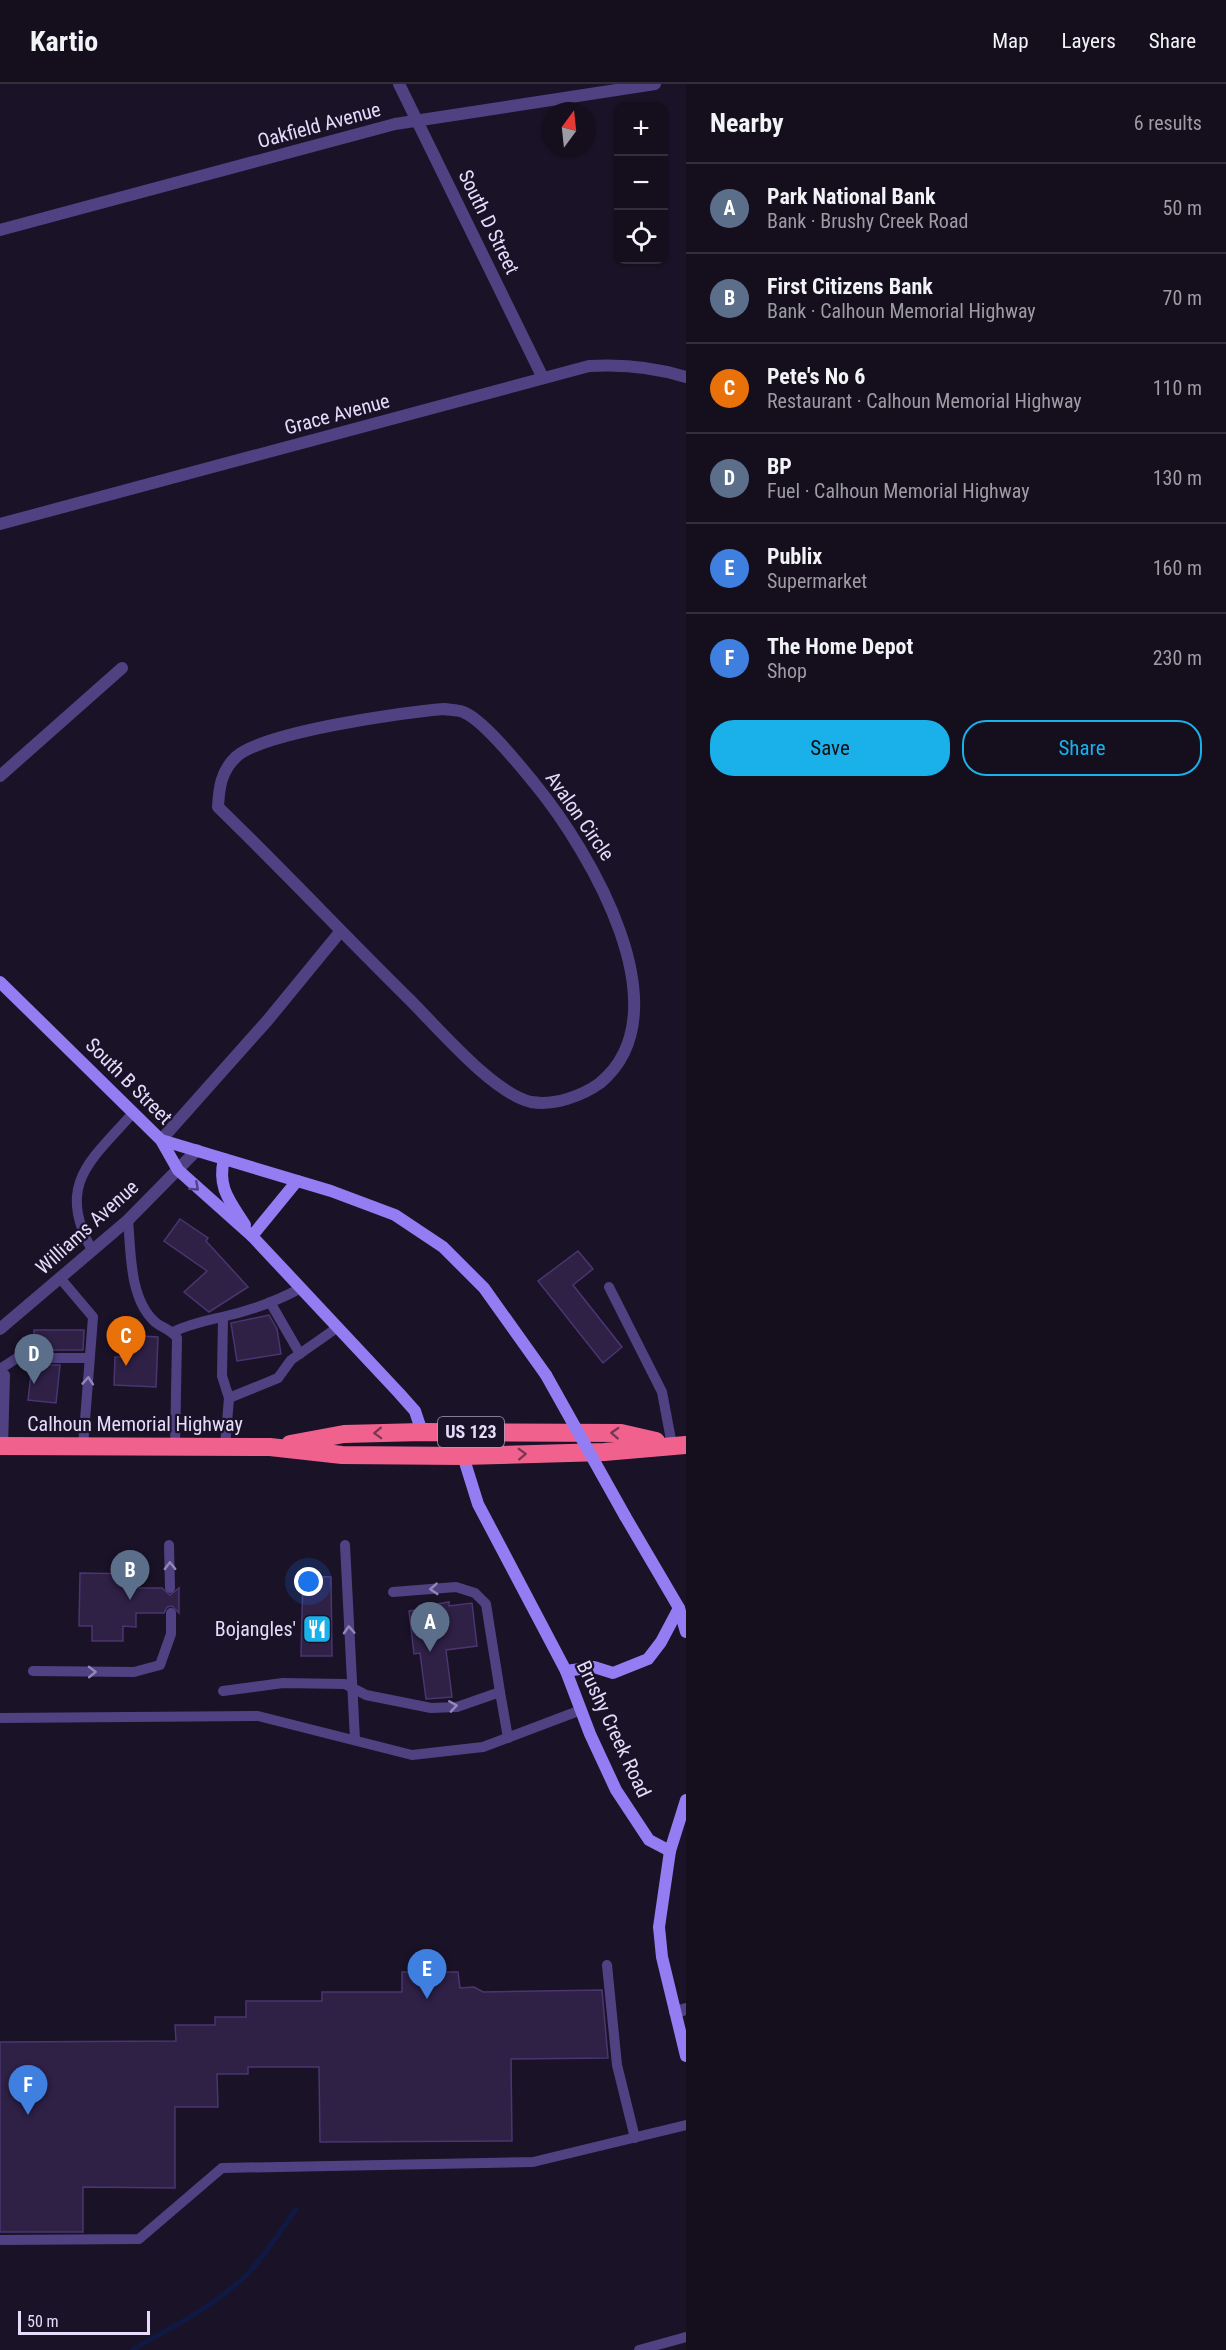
<!DOCTYPE html>
<meta charset="utf-8">
<style>
:root{--surface:#140e1d;--page:#211c2a;--text:#f1f3f6;--muted:#9d9ca4;--line:#332e3b;--accent:#1ab0e9}
body{margin:0;font-family:"Roboto Condensed",sans-serif;background:var(--page);color:var(--text)}
.controls{position:absolute;right:18px;top:18px;display:grid;overflow:hidden;border-radius:12px;box-shadow:0 2px 4px #0004}
.controls button{width:54px;height:54px;display:grid;place-items:center;padding:0;border:0;border-bottom:2px solid var(--line);background:var(--surface);color:var(--text);font:30px sans-serif}
.compass{position:absolute;left:542px;top:18px;width:54px;height:54px;border-radius:50%;background:var(--surface);box-shadow:0 2px 4px #0004;rotate:15deg}
.scale{position:absolute;left:18px;bottom:15px;width:132px;box-sizing:border-box;padding-left:6px;border:3px solid #e5dcfc;border-top:0;font-size:16px;line-height:21px;white-space:nowrap;color:#e5dcfc;-webkit-text-stroke:4px #1a1227;paint-order:stroke}
.you{position:absolute;left:309px;top:1498px;width:21px;height:21px;margin:-15px;border:4px solid #fff;border-radius:50%;background:#1a73e8;box-shadow:0 0 0 9px #1a73e833}
.badge{display:grid;place-items:center;width:39px;height:39px;border-radius:50%;background:var(--accent);color:#fff;font-size:20px;font-weight:700}
.pin{position:absolute;translate:-50% -50px;filter:drop-shadow(0 2px 3px #0008)}
.pin::after{content:'';position:absolute;top:32px;width:21px;height:18px;background:inherit;clip-path:polygon(0 0,100% 0,50% 100%)}
.list{margin:0;padding:0;list-style:none}
h2{display:flex;justify-content:space-between;align-items:center;height:78px;margin:0;padding:0 24px;font-size:26px}
h2 small{font-size:20px;font-weight:400;color:var(--muted)}
.list li{display:grid;grid-template-columns:39px 1fr auto;gap:18px;align-items:center;box-sizing:border-box;height:90px;padding:0 24px;border-top:2px solid var(--line)}
.list b{display:block;font-size:22px;white-space:nowrap}
.list p{margin:0;font-size:20px;white-space:nowrap;color:var(--muted)}
.list em{font-size:20px;font-style:normal;color:var(--muted)}
.actions{display:flex;gap:12px;padding:18px 24px}
.actions a{flex:1;padding:14px 0;border:2px solid var(--accent);border-radius:24px;text-align:center;font-size:21px;color:var(--accent)}
.actions .main{background:var(--accent);color:#111}
.icon{flex:none;width:33px;height:33px;fill:none;stroke:currentColor;stroke-width:2;stroke-linecap:round;stroke-linejoin:round}
.map{position:relative;flex:none;width:686px;height:2266px;overflow:hidden}
header{display:flex;align-items:center;gap:36px;box-sizing:border-box;height:84px;padding:0 30px;background:var(--surface);border-bottom:2px solid var(--line)}
header strong{font-size:28px}
nav{display:flex;gap:33px;margin-inline-start:auto;font-size:21px}
main{display:flex}
aside{flex:1;background:var(--surface)}
.map>svg:first-child{display:block}
.lines{fill:none;stroke-linecap:round;stroke-linejoin:round}
.stream{stroke:#101943;stroke-width:5}
.building{fill:#2f2046;stroke:#4b3570;stroke-width:1.5}
.lane{stroke:#504282;stroke-width:10}
.street{stroke:#504282;stroke-width:12}
.secondary{stroke:#947cf3;stroke-width:12}
.highway{stroke:#f0628d;stroke-width:18}
.secondary-bridge{stroke:#947cf3;stroke-width:12}
.oneway{stroke:#514283}
.oneway2{stroke:#9387b9}
.oneway3{stroke:#7a3655}
.labels{text-anchor:middle;stroke-width:4.5;stroke-linejoin:round;paint-order:stroke}
.shield{fill:#1a1227;stroke:#a89fbc;stroke-width:1.5}
.shield-label{font-size:18px;font-weight:bold;fill:#e5dcfc}
.street-label{font-size:20px;fill:#e5dcfc;stroke:#1a1227}
.poi-label{font-size:20px;fill:#e5dcfc;stroke:#1a1227;text-anchor:end}
</style>
<header>
<strong>Kartio</strong>
<nav><a>Map</a><a>Layers</a><a>Share</a></nav>
</header>
<main>
<div class="map">
<svg width="686" height="2266" viewBox="0 0 686 2266">
<rect width="100%" height="100%" fill="#1a1227"/>
<g class="lines">
<!-- stream -->
<path class="stream" d="M132 2266C170 2244 210 2225 242 2195 263 2175 279 2149 296 2125"/>
</g>
<!-- building -->
<g class="building">
<polygon points="180,1135 208,1154 206,1157 248,1203 209,1228 184,1208 207,1187 164,1157"/>
<polygon points="578,1167 593,1185 573,1201 622,1263 603,1279 538,1197"/>
<polygon points="269,1231 277,1245 281,1270 237,1277 231,1239"/>
<polygon points="123,1245 142,1246 142,1252 158,1253 156,1303 114,1301 115,1273 122,1273"/>
<polygon points="34,1246 84,1246 83,1266 34,1266"/>
<polygon points="32,1281 60,1281 56,1319 28,1316"/>
<polygon points="80,1489 136,1490 136,1504 162,1504 170,1511 179,1504 179,1529 172,1522 167,1523 164,1529 136,1529 136,1543 123,1542 123,1557 92,1557 92,1542 79,1542"/>
<polygon points="303,1492 331,1493 332,1572 301,1572"/>
<polygon points="449,1518 449,1522 472,1519 477,1562 446,1566 452,1613 426,1615 420,1569 414,1570 409,1527 432,1524 431,1521"/>
<polygon points="402,1888 458,1888 460,1904 474,1903 483,1908 602,1906 608,1974 511,1975 512,2057 320,2058 319,1983 248,1983 248,1990 217,1990 218,2023 175,2023 175,2104 83,2103 83,2148 0,2148 0,1958 176,1957 175,1941 215,1941 215,1933 246,1933 246,1917 322,1917 322,1908 402,1908"/>
</g>
<g class="lines">
<!-- lane -->
<g class="lane">
<path d="M128 1136C131 1167 129 1215 155 1238 162 1244 171 1245 177 1254L175 1363"/>
<path d="M92 1166C55 1101 91 1076 133 1029"/>
<polyline points="60,1194 93,1233 83,1362"/>
<polyline points="609,1203 662,1308 672,1361"/>
<polyline points="270,1218 300,1270"/>
<polyline points="223,1233 222,1292 229,1314 225,1363"/>
<path d="M173 1248C190 1240 205 1237 222 1233 249 1227 277 1217 301 1204"/>
<polyline points="0,1285 17,1274 89,1274"/>
<polyline points="0,1287 5,1291 3,1362"/>
<polyline points="229,1314 278,1294 291,1276 338,1243"/>
<polyline points="169,1461 170,1504"/>
<polyline points="345,1461 355,1656"/>
<polyline points="33,1587 134,1588 160,1581 171,1550 171,1529"/>
<polyline points="223,1607 283,1599 345,1600 366,1611 431,1624 457,1623 500,1608 486,1520 475,1509 456,1503 393,1508"/>
<polyline points="500,1608 508,1654"/>
<polyline points="0,1634 258,1632 412,1671 483,1663 581,1626"/>
<polyline points="607,1881 617,1981 635,2054"/>
<polyline points="0,2156 139,2155 222,2084 533,2078 686,2041"/>
<polyline points="639,2266 686,2253"/>
</g>
<!-- street -->
<g class="street">
<polyline points="399,0 543,294"/>
<polyline points="0,146 395,40 655,0"/>
<path d="M0 440 589 282C622 280 654 283 686 293"/>
<path d="M444 625C450 626 458 626 463 628 483 635 521 683 535 700 589 766 686 928 600 999 582 1012 554 1022 531 1018 493 1009 438 944 410 916 345 852 283 786 218 723 219 704 221 687 236 673 263 648 404 628 444 625Z"/>
<polyline points="0,692 122,584"/>
<polyline points="161,1056 267,937 340,848"/>
<polyline points="0,1245 128,1136 197,1066"/>
<polyline points="675,1928 686,1925"/>
</g>
<!-- secondary -->
<g class="secondary">
<polyline points="0,898 161,1056 178,1086 252,1152 399,1309 415,1327 422,1348"/>
<polyline points="161,1056 331,1107 395,1131 443,1163 484,1204 546,1291"/>
<path d="M224 1075C217 1104 230 1117 245 1141"/>
<polyline points="252,1152 297,1097"/>
<polyline points="463,1372 478,1420 566,1587 590,1650 616,1706 649,1756 670,1767"/>
<polyline points="625,1432 679,1524 686,1548"/>
<polyline points="566,1587 594,1583 613,1589 648,1575 661,1558 679,1524"/>
<polyline points="686,1716 670,1767 659,1843 662,1873 686,1972"/>
</g>
<!-- highway -->
<g class="highway">
<polyline points="290,1360 344,1350 422,1348 621,1349 656,1357"/>
<polyline points="0,1362 270,1363 342,1371 463,1372 604,1368 686,1361"/>
</g>
<!-- secondary-bridge -->
<polyline class="secondary-bridge" points="546,1291 625,1432"/>
</g>
<!-- one-way arrows -->
<defs><path id="oneway-chevron" d="M-2-3.5L2.5 0L-2 3.5" fill="none" stroke-width="1.6" stroke-linecap="round" stroke-linejoin="round" transform="scale(1.5)"/></defs>
<use class="oneway" href="#oneway-chevron" transform="translate(195 1103) rotate(42)"/>
<g class="oneway2">
<use href="#oneway-chevron" transform="translate(88 1297) rotate(-86)"/>
<use href="#oneway-chevron" transform="translate(170 1482) rotate(-91)"/>
<use href="#oneway-chevron" transform="translate(434 1505) rotate(176)"/>
<use href="#oneway-chevron" transform="translate(349 1546) rotate(-93)"/>
<use href="#oneway-chevron" transform="translate(92 1588) rotate(-1)"/>
<use href="#oneway-chevron" transform="translate(453 1622) rotate(-9)"/>
</g>
<g class="oneway3">
<use href="#oneway-chevron" transform="translate(378 1349) rotate(178)"/>
<use href="#oneway-chevron" transform="translate(615 1349) rotate(-177)"/>
<use href="#oneway-chevron" transform="translate(522 1370) rotate(-2)"/>
</g>
<!-- icons -->
<defs>
<g id="restaurant-square" transform="scale(1.5)"><rect x="-9" y="-9" width="18" height="18" rx="4" fill="#1ab0e9" stroke="#1a1227"/><path d="M-5-6h1v4h1v-4h1v4h1v-4h1v5L-1.5 .5V6h-2V.5L-5-1ZM5-6V6H3V1.5H1.5Q1.5-4 5-6Z" fill="#fff"/></g>
</defs>
<g fill-rule="evenodd">
<use href="#restaurant-square" x="317" y="1545"/>
</g>
<g class="labels">
<!-- shield labels -->
<rect class="shield" x="438" y="1333" width="66" height="30" rx="4.5"/>
<g class="shield-label">
<text x="471" y="1354">US 123</text>
</g>
<!-- street labels -->
<g class="street-label">
<text transform="translate(319 41) rotate(-15)" y="7">Oakfield Avenue</text>
<text transform="translate(489 138) rotate(64)" y="7">South D Street</text>
<text transform="translate(337 330) rotate(-15)" y="7">Grace Avenue</text>
<text transform="translate(580 732) rotate(55)" y="7">Avalon Circle</text>
<text transform="translate(129 997) rotate(45)" y="7">South B Street</text>
<text transform="translate(87 1143) rotate(-42)" y="7">Williams Avenue</text>
<text x="135" y="1347">Calhoun Memorial Highway</text>
<text transform="translate(614 1645) rotate(65)" y="7">Brushy Creek Road</text>
</g>
<!-- poi labels -->
<g class="poi-label">
<text x="296" y="1552">Bojangles'</text>
</g>
</g>
</svg>
<div class="controls">
<button>+</button>
<button>−</button>
<button><svg class="icon" aria-label="locate" viewBox="0 0 24 24"><circle cx="12" cy="12" r="6"/><path d="M12 2v4M12 18v4M2 12h4M18 12h4"/></svg></button>
</div>
<svg class="compass" viewBox="-18 -18 36 36"><path d="M0-13l5 13h-10z" fill="#e53935"/><path d="M0 13l5-13h-10z" fill="#9d9ca4"/></svg>
<div class="scale">50 m</div>
<div class="you"></div>
<div class="pin badge" style="left:430px;top:1568px;background:#5c6f8a">A</div>
<div class="pin badge" style="left:130px;top:1516px;background:#5c6f8a">B</div>
<div class="pin badge" style="left:126px;top:1282px;background:#e8710a">C</div>
<div class="pin badge" style="left:34px;top:1300px;background:#5c6f8a">D</div>
<div class="pin badge" style="left:427px;top:1915px;background:#3f7fe0">E</div>
<div class="pin badge" style="left:28px;top:2031px;background:#3f7fe0">F</div>
</div>
<aside>
<h2>Nearby<small>6 results</small></h2>
<ul class="list">
<li><span class="badge" style="background:#5c6f8a">A</span><div><b>Park National Bank</b><p>Bank · Brushy Creek Road</p></div><em>50 m</em></li>
<li><span class="badge" style="background:#5c6f8a">B</span><div><b>First Citizens Bank</b><p>Bank · Calhoun Memorial Highway</p></div><em>70 m</em></li>
<li><span class="badge" style="background:#e8710a">C</span><div><b>Pete's No 6</b><p>Restaurant · Calhoun Memorial Highway</p></div><em>110 m</em></li>
<li><span class="badge" style="background:#5c6f8a">D</span><div><b>BP</b><p>Fuel · Calhoun Memorial Highway</p></div><em>130 m</em></li>
<li><span class="badge" style="background:#3f7fe0">E</span><div><b>Publix</b><p>Supermarket</p></div><em>160 m</em></li>
<li><span class="badge" style="background:#3f7fe0">F</span><div><b>The Home Depot</b><p>Shop</p></div><em>230 m</em></li>
</ul>
<div class="actions"><a class="main">Save</a><a>Share</a></div>
</aside>
</main>
